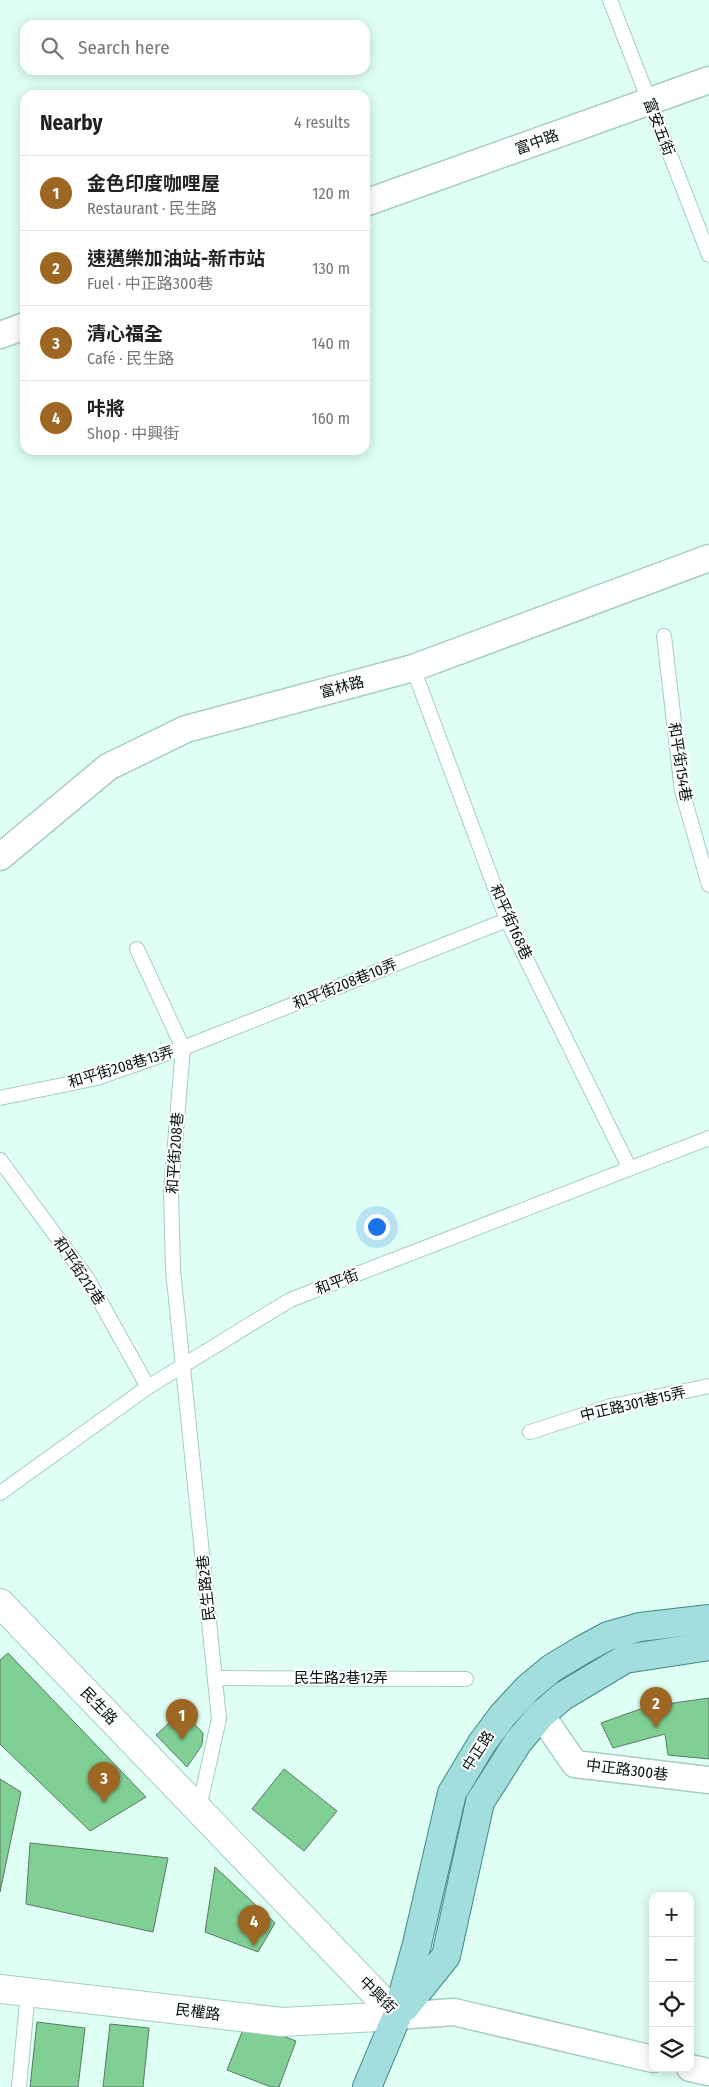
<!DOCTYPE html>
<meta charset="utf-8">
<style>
:root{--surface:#fff;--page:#f2f2f2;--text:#222;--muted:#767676;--line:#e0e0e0;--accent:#9e6623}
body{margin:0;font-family:"Fira Sans Condensed","Noto Sans TC",sans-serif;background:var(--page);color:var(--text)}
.controls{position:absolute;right:15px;bottom:15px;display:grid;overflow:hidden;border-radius:10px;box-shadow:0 2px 12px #0003}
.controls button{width:45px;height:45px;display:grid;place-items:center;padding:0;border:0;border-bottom:1px solid var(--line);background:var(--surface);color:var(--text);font:25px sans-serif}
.you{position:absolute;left:376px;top:1226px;width:18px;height:18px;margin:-12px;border:4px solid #fff;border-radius:50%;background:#1a73e8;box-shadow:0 0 0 8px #1a73e833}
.badge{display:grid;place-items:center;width:32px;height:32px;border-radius:50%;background:var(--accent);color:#fff;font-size:16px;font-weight:700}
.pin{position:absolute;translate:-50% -41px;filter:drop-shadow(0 1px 2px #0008)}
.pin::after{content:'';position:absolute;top:26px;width:18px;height:15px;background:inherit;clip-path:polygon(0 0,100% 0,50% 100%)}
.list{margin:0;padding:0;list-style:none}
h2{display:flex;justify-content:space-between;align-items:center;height:65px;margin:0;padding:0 20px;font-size:21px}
h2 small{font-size:16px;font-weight:400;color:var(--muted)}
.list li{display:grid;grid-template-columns:32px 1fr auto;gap:15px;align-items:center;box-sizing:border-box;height:75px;padding:0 20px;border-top:1px solid var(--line)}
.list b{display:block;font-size:19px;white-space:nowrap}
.list p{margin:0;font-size:16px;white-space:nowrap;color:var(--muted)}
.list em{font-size:16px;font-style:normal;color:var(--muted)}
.icon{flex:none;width:28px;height:28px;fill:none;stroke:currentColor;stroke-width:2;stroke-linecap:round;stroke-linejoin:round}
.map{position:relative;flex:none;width:709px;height:2087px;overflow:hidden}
.search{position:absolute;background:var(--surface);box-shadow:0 2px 12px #0003;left:20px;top:20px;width:350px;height:55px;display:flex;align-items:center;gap:12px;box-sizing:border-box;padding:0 18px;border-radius:15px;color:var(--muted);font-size:19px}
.panel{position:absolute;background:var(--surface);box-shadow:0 2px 12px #0003;left:20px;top:90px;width:350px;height:365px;border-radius:15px}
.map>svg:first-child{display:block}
.building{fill:#80cf94;stroke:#5d7863}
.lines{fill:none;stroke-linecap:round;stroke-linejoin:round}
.service-casing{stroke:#a6cdc0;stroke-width:16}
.minor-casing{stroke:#a6cdc0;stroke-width:29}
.tertiary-casing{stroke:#a6cdc0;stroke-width:30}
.primary-casing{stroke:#428886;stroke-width:30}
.service{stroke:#fff;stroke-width:14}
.minor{stroke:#fff;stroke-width:26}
.tertiary{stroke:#fff;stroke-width:28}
.primary{stroke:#a2dedd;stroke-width:28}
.labels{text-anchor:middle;stroke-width:4;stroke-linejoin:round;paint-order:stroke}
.street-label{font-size:15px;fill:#04110c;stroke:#fff}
</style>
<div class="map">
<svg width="709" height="2087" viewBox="0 0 709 2087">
<rect width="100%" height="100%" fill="#dffff4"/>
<!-- building -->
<g class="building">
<polygon points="8,1653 146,1797 90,1831 0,1744 0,1660"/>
<polygon points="709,1698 709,1759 668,1755 665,1734 613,1748 601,1723 646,1707"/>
<polygon points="182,1711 203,1733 202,1745 187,1767 156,1735"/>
<polygon points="284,1769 337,1811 304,1851 252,1809"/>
<polygon points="0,1779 21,1792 0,1892"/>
<polygon points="30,1843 168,1858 153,1932 26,1904"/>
<polygon points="215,1867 275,1923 258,1952 205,1932"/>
<polygon points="37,2022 85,2028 78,2087 30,2087"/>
<polygon points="246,2022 296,2041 279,2087 271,2087 227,2070"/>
<polygon points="110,2024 149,2028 143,2087 103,2087"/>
</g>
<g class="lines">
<!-- service casing -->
<g class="service-casing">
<g id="service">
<polyline points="610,0 709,255"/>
<polyline points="664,636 682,791 709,885"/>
<polyline points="413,668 507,920 629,1167"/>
<polyline points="137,949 183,1048 171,1191 173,1270 219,1719 199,1808"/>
<polyline points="0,1098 97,1078 183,1048 507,920"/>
<polyline points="0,1160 87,1278 148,1387"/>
<polyline points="530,1432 611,1406 709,1386"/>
<polyline points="0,1493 148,1387 290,1300 709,1138"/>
<polyline points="216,1678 466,1679"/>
<polyline points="19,2087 28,1992"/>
</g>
</g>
<!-- minor casing -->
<g class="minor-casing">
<g id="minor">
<polyline points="365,203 709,80"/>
<polyline points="0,335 25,326"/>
<polyline points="0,857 108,767 186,729 413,668 709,558"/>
<polyline points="541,1715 575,1764 709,1780"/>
<polyline points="397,2016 454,2012 653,2059"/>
<polyline points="690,2068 709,2072"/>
</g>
</g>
<!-- tertiary casing -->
<g class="tertiary-casing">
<g id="tertiary">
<polyline points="0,1603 397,2016"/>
<polyline points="0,1989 282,2022 397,2016"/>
</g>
</g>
<!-- primary casing -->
<g class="primary-casing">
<g id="primary">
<polyline points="405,2007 446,1956 480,1802 518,1742 541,1715 563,1696 625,1659 709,1646"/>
<polyline points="367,2087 397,2016 417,1944 452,1793 482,1743 503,1715 528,1688 552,1668 582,1650 608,1636 640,1627 709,1619"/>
</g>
</g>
<!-- service -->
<use href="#service" class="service"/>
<!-- minor -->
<use href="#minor" class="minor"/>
<!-- tertiary -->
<use href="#tertiary" class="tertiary"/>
<!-- primary -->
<use href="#primary" class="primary"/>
</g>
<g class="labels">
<!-- street labels -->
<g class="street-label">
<text transform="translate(659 127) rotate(69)" y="5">富安五街</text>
<text transform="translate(537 142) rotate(-20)" y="5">富中路</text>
<text transform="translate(342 687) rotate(-15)" y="5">富林路</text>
<text transform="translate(680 762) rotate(81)" y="5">和平街154巷</text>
<text transform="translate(511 922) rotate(66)" y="5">和平街168巷</text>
<text transform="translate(345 984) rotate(-22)" y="5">和平街208巷10弄</text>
<text transform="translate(121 1067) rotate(-17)" y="5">和平街208巷13弄</text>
<text transform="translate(175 1153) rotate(-86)" y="5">和平街208巷</text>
<text transform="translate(79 1271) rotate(56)" y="5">和平街212巷</text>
<text transform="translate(337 1282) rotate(-21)" y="5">和平街</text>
<text transform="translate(633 1404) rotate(-13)" y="5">中正路301巷15弄</text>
<text transform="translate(206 1588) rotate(-96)" y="5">民生路2巷</text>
<text x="341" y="1683">民生路2巷12弄</text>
<text transform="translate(99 1706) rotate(46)" y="5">民生路</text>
<text transform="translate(478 1751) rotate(-57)" y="5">中正路</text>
<text transform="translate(627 1770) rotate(7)" y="5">中正路300巷</text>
<text transform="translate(378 1995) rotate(45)" y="5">中興街</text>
<text transform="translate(198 2012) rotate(7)" y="5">民權路</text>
</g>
</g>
</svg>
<div class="controls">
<button>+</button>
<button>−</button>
<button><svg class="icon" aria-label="locate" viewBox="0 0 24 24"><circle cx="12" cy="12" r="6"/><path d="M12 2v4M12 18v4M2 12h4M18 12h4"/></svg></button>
<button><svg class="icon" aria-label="layers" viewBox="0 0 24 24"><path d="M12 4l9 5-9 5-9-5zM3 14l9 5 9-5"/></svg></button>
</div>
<div class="you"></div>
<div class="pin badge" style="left:182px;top:1740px">1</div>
<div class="pin badge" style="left:656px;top:1728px">2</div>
<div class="pin badge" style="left:104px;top:1803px">3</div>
<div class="pin badge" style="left:254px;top:1946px">4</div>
<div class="search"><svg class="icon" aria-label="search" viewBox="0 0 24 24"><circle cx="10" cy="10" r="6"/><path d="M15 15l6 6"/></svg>Search here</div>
<section class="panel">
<h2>Nearby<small>4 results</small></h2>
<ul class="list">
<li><span class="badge">1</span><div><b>金色印度咖哩屋</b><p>Restaurant · 民生路</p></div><em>120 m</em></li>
<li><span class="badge">2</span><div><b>速邁樂加油站-新市站</b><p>Fuel · 中正路300巷</p></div><em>130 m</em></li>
<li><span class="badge">3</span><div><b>清心福全</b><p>Café · 民生路</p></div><em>140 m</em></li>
<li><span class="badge">4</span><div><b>咔將</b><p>Shop · 中興街</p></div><em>160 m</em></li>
</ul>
</section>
</div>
